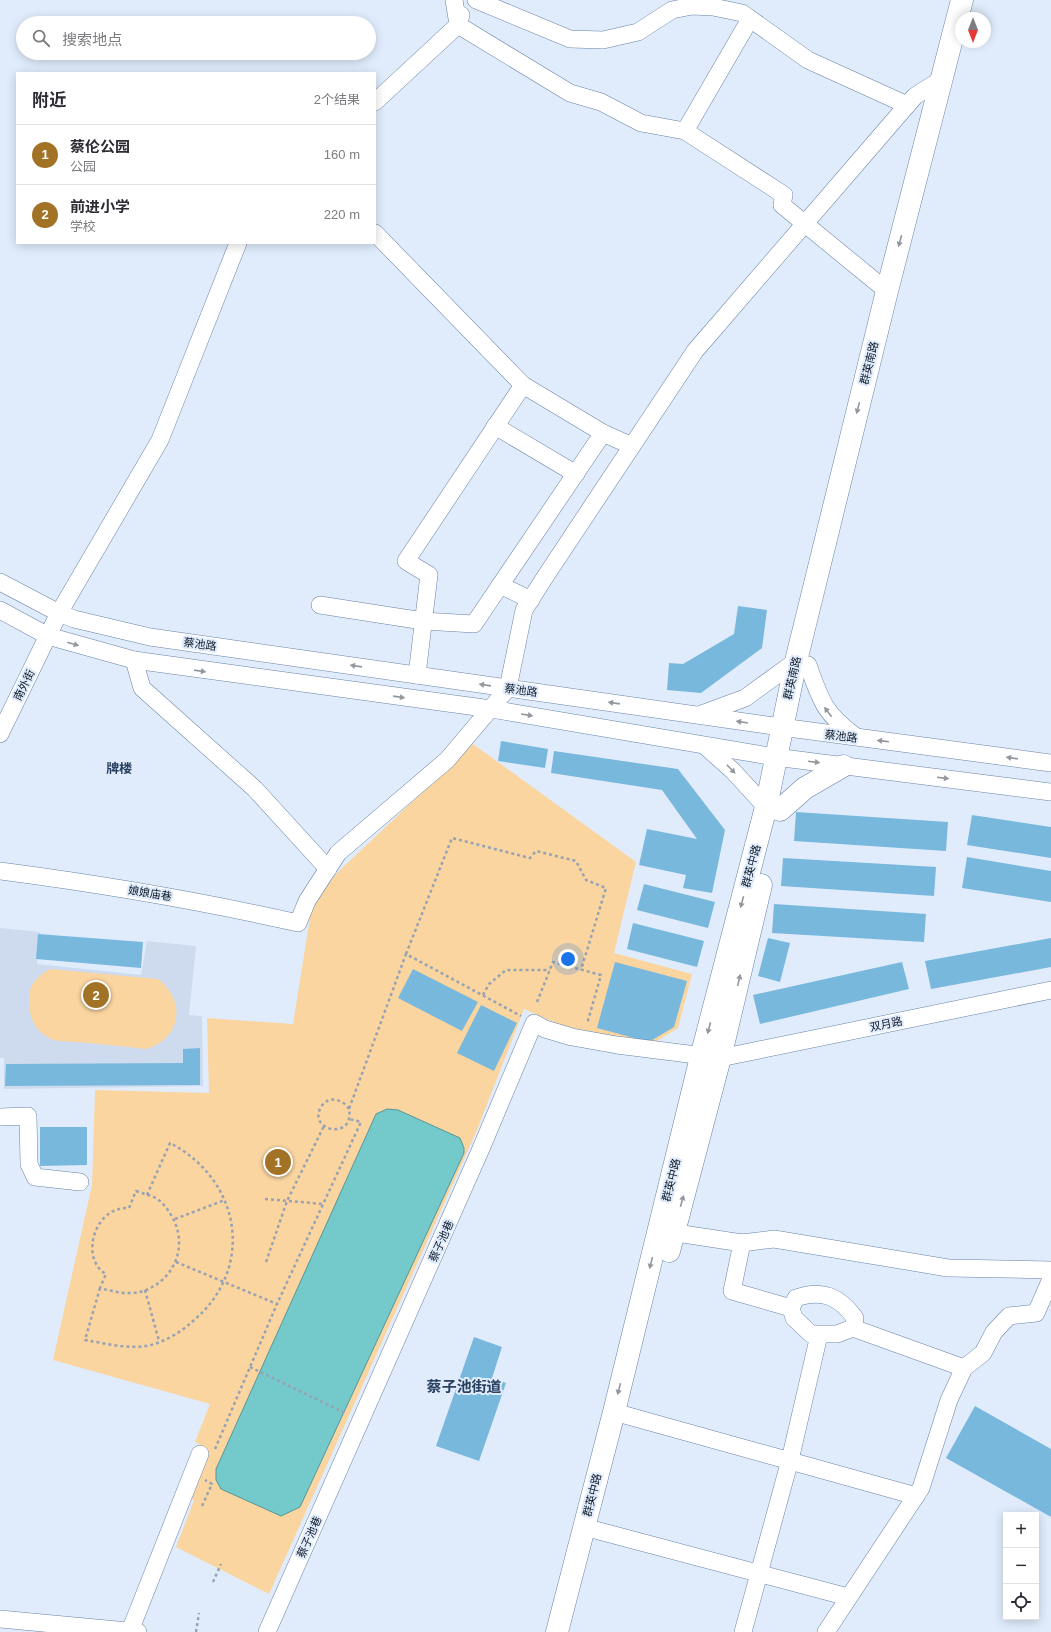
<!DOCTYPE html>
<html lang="zh">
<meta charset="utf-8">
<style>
:root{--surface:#fff;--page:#f7f7f7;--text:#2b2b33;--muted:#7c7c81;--line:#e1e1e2;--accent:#a27326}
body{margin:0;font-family:Helvetica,"Noto Sans SC",sans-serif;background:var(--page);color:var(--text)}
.controls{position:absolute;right:12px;bottom:12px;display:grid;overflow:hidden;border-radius:0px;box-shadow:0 2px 10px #0003}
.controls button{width:36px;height:36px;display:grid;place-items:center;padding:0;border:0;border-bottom:1px solid var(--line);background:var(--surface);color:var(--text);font:20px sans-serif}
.compass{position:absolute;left:955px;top:12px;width:36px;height:36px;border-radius:50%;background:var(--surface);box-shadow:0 2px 10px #0003;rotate:180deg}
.you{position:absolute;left:568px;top:959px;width:14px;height:14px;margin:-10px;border:3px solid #fff;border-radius:50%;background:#1a73e8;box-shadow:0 0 0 6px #1a73e833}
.badge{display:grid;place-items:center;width:26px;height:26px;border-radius:50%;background:var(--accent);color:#fff;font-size:13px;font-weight:700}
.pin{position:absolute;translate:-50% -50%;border:2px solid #fff;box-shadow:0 1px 4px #0006}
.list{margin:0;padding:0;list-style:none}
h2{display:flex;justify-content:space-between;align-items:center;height:52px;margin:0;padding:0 16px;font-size:17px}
h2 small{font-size:13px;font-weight:400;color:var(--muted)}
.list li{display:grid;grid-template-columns:26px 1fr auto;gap:12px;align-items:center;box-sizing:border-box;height:60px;padding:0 16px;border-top:1px solid var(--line)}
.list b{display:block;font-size:15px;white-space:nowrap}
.list p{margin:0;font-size:13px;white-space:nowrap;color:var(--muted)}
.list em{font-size:13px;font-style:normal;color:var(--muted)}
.icon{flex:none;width:22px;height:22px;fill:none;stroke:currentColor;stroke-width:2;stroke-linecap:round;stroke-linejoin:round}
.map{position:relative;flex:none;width:1051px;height:1632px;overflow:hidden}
.search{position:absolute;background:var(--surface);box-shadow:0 2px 10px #0003;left:16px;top:16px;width:360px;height:44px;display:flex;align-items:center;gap:10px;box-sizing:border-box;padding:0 14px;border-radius:22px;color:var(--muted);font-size:15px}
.panel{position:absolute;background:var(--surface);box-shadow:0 2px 10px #0003;left:16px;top:72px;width:360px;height:172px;border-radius:0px}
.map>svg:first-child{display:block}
.built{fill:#cedbee}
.green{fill:#fad5a0}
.water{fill:#74caca;stroke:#569599}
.building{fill:#79b8dd}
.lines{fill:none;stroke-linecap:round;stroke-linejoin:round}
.minor-casing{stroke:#6883a6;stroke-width:18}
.major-casing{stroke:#6883a6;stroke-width:23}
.path{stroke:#97a2b2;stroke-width:2.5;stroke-dasharray:3 3;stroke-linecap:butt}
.minor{stroke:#fff;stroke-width:17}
.major{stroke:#fff;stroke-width:22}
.oneway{fill:#93989e}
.labels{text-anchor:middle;stroke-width:4;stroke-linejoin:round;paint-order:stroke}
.street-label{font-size:11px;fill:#0f1927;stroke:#e0ecfc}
.quarter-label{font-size:13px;font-weight:bold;fill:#294160;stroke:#e0ecfc}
.district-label{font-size:15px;font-weight:bold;fill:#294160;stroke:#e0ecfc}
</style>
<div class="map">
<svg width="1051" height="1632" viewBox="0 0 1051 1632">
<rect width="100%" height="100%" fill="#e0ecfc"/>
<!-- built -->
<polygon class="built" points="0,928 40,932 37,964 141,975 147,941 196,946 189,1015 202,1016 203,1086 4,1089 4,1058 0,1058"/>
<!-- green -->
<g class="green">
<polygon points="473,744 636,862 614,953 692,974 678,1028 649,1046 560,1025 524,1009 477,1130 269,1594 176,1547 194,1500 188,1497 208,1449 195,1442 210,1404 53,1360 92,1185 95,1090 209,1093 207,1018 293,1024 312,905 337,873"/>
<path d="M50 969 158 979C187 1001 181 1039 146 1049 122 1046 99 1044 76 1042 68 1041 58 1042 51 1039 36 1032 29 1018 29 1002 28 985 36 977 50 969Z"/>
</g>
<!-- water -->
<polygon class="water" points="387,1109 398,1110 460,1138 464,1148 464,1153 300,1507 281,1516 221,1489 216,1480 216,1469 376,1114"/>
<!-- building -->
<g class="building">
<polygon points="738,606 767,610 762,648 701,693 667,690 669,663 683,664 734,634"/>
<polygon points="501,741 548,749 545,768 498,761"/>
<polygon points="554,751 678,769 725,830 712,893 683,888 686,875 639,865 647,829 697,839 662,790 551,773"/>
<polygon points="796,812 948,822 946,851 794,841"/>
<polygon points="972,815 1051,827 1051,858 967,845"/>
<polygon points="967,857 1051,871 1051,902 962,888"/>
<polygon points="783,858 936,867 934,896 781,886"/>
<polygon points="644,884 715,902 708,928 637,910"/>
<polygon points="774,904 926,914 924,942 772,933"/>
<polygon points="633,923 704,941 697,967 627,949"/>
<polygon points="38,934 143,942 141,968 36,959"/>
<polygon points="768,938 790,943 780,982 758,976"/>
<polygon points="1051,938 1051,967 931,989 925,961"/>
<polygon points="615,962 687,981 674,1027 649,1042 597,1028"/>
<polygon points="902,962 909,989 760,1024 753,995"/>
<polygon points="413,969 478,1002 462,1031 398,998"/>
<polygon points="481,1005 517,1023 494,1071 457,1053"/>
<polygon points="200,1048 200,1085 5,1086 6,1064 183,1063 183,1049"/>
<polygon points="40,1127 87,1127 87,1165 40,1166"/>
<polygon points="474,1337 502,1347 492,1378 506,1383 479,1461 436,1446"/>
<polygon points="975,1406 1051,1449 1051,1517 946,1458"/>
</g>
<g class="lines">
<!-- minor casing -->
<g class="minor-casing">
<g id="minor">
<polyline points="454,0 458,25 570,93 601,102 641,123 685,131 784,195 782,205 887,291"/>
<polyline points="476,0 570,39 603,40 638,32 672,10 692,6 713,7 742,13 808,60 907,105"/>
<polyline points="375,102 458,25 461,15"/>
<polyline points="685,131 750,19"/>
<polyline points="375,233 523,385 603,433 632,446"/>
<polyline points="495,426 576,474"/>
<polyline points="0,582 59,613 74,619 150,637 781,727 1051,763"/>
<polyline points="500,585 531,600"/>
<polyline points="320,605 423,621 474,624 603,433"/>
<polyline points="0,610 48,636 134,660 491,709 775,757 1051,792"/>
<polyline points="134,660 142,688 255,789 328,869"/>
<path d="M808 665C821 701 824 713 855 736"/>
<polyline points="417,675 429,575 406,561 523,385"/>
<polyline points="699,715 745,698 796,661"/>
<polyline points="0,734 59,613 160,440 238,243"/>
<polyline points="705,746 733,771 766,807"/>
<path d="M0 871C100 884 200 901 298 923L307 901 338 853 447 760 508 688 524 610 545 577 695 351 915 96 942 79"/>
<polyline points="0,1117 28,1116 29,1164 35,1177 80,1182"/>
<polyline points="663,1231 742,1243 774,1239 948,1268 1051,1270"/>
<polyline points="742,1243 732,1291 791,1308"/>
<path d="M853 1328 855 1318C839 1296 822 1289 796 1298L791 1308 794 1318 811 1334H837L853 1328 964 1368"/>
<polyline points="614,1412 916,1496"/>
<polyline points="584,1527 848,1597"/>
<polyline points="0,1619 138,1632"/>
<polyline points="130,1631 200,1454"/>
<polyline points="267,1632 480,1151 534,1023 545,1029 572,1037 617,1045 720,1058 1051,990"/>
<polyline points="743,1632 790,1460 819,1335"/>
<polyline points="826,1632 921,1488 949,1400 964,1368 983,1353 994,1332 1009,1316 1036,1313 1051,1279"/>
</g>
</g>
<!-- major casing -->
<g class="major-casing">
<g id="major">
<polyline points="780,810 805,788 843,766"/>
<polyline points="669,1251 720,1058 761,885"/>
<polyline points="557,1632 614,1412 701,1057 766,807 796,661 887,291 962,0"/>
</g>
</g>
<!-- path -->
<g class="path">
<polyline points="406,954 452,838 530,858 536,851 576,861 586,880 606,888 581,970"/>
<polyline points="483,995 489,984 506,970 550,970"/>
<polyline points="537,1002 553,962 601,975 587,1024"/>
<path d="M349 1109C343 1099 328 1095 321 1107 307 1131 355 1141 349 1109L406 954 521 1016"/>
<path d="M136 1191C141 1193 146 1194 151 1196 158 1198 165 1205 169 1212 189 1240 178 1277 146 1290 131 1296 114 1292 100 1288L106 1274C80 1260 93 1206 129 1208Z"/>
<polyline points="265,1199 323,1204"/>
<polyline points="175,1219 225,1200"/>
<polyline points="176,1262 277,1304"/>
<polyline points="266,1262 287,1201 324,1126"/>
<path d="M100 1288 85 1340C104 1343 125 1349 145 1346 162 1344 181 1332 193 1321 256 1268 241 1180 170 1143L147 1195"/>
<polyline points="145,1290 159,1341"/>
<polyline points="250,1367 347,1414"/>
<polyline points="215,1449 277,1304 361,1122 349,1119"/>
<polyline points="202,1506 212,1484 205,1480"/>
<polyline points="213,1582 221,1564"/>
<polyline points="196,1632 199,1613"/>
</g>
<!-- minor -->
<use href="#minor" class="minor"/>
<!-- major -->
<use href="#major" class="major"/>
</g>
<!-- one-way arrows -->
<defs><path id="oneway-solid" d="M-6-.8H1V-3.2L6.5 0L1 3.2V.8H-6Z"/></defs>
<g class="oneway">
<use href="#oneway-solid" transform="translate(900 241) rotate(105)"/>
<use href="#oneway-solid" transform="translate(858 408) rotate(104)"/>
<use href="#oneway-solid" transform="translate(73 644) rotate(16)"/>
<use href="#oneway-solid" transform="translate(356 666) rotate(-172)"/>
<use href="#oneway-solid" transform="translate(200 671) rotate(8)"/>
<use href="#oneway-solid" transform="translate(485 685) rotate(-172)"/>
<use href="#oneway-solid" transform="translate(399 697) rotate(8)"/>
<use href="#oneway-solid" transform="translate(614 703) rotate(-172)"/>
<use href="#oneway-solid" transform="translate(828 712) rotate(-127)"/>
<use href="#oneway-solid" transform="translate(527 715) rotate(9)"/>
<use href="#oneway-solid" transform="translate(742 722) rotate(-171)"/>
<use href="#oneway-solid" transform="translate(883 741) rotate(-173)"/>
<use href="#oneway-solid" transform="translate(1012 758) rotate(-172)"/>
<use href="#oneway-solid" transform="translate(814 762) rotate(7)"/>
<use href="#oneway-solid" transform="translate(731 769) rotate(46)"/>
<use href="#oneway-solid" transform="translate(943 778) rotate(7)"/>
<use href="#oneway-solid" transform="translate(742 902) rotate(105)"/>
<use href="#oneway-solid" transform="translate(739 980) rotate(-77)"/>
<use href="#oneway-solid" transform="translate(709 1028) rotate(105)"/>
<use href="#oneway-solid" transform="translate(682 1201) rotate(-75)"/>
<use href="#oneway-solid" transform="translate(651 1263) rotate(104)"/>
<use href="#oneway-solid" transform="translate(619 1389) rotate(104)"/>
</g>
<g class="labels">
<!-- street labels -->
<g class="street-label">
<text transform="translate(869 363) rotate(-76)" y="4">群英南路</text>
<text transform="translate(200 644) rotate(8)" y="4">蔡池路</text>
<text transform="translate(792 678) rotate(-77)" y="4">群英南路</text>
<text transform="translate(24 685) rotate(-64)" y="4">南外街</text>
<text transform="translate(521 690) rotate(8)" y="4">蔡池路</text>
<text transform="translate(841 736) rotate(7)" y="4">蔡池路</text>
<text transform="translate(751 866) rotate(-75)" y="4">群英中路</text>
<text transform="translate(150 893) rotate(9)" y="4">娘娘庙巷</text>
<text transform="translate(886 1024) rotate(-12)" y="4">双月路</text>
<text transform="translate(671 1180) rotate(-76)" y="4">群英中路</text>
<text transform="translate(441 1241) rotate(-66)" y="4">蔡子池巷</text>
<text transform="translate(592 1495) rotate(-76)" y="4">群英中路</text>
<text transform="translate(309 1537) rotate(-66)" y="4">蔡子池巷</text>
</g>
<!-- quarter labels -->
<g class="quarter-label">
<text x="119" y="773">牌楼</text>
</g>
<!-- district labels -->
<g class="district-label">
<text x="464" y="1392">蔡子池街道</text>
</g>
</g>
</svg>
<div class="controls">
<button>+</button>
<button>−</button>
<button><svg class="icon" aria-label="locate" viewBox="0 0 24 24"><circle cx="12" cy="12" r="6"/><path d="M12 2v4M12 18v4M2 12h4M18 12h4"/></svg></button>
</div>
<svg class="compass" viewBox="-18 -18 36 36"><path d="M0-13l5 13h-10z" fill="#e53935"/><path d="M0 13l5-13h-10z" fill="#7c7c81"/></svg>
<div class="you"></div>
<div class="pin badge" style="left:278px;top:1162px">1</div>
<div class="pin badge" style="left:96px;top:995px">2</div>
<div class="search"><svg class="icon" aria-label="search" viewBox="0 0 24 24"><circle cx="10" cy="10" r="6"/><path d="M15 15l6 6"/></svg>搜索地点</div>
<section class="panel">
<h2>附近<small>2个结果</small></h2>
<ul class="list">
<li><span class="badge">1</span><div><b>蔡伦公园</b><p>公园</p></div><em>160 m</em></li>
<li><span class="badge">2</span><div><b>前进小学</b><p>学校</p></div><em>220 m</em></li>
</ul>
</section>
</div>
